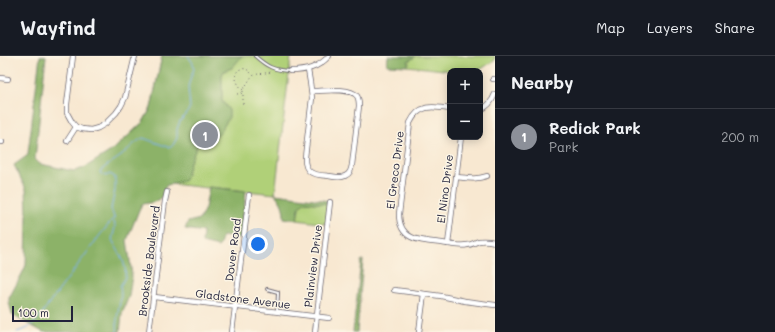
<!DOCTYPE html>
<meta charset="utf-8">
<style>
:root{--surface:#171b24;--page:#20242c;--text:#f1f3f6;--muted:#9ea1a6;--line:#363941;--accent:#8c9099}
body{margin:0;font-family:Mali,sans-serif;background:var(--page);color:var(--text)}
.controls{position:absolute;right:12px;top:12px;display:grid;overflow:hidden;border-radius:8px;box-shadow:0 2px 10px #0003}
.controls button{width:36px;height:36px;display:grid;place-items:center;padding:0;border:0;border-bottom:1px solid var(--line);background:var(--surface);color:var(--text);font:20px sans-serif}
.scale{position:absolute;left:12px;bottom:10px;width:61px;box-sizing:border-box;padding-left:4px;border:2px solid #22223b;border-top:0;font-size:11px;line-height:14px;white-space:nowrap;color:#22223b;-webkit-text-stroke:3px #fcf5e5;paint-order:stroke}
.you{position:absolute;left:258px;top:188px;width:14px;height:14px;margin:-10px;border:3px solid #fff;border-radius:50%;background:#1a73e8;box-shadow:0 0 0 6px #1a73e833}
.badge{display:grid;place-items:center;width:26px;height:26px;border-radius:50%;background:var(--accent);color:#fff;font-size:13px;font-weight:700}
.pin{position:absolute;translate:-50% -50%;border:2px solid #fff;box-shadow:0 1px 4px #0006}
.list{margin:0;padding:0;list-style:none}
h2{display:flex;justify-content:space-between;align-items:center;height:52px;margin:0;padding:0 16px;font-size:17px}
h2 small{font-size:13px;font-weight:400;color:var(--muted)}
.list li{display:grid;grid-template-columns:26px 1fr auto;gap:12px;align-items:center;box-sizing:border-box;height:56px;padding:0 16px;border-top:1px solid var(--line)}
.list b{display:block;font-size:15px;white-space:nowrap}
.list p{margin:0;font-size:13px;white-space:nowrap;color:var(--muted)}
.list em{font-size:13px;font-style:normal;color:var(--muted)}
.map{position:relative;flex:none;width:495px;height:276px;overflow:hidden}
header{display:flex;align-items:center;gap:24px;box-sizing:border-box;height:56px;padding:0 20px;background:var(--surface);border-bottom:1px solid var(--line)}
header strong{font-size:19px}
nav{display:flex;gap:22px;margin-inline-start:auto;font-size:14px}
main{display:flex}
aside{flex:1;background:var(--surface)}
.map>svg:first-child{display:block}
.green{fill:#b0d078;stroke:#69795a}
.forest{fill:#8cb268;stroke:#576a52}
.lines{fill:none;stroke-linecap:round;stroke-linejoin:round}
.stream{stroke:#7db1eb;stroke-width:1}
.service-casing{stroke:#6d6770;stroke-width:4}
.minor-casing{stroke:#6d6770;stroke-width:6}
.path{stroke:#6d6770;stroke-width:1;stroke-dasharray:1 3;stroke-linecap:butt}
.service{stroke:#fff;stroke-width:2}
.minor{stroke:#fff;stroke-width:4.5}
.labels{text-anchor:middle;stroke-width:3;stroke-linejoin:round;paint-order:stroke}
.street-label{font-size:11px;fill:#22223b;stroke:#fcf5e5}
</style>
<header>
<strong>Wayfind</strong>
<nav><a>Map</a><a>Layers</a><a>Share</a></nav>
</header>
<main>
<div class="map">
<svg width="495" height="276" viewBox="0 0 495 276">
<rect width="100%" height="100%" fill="#fcf5e5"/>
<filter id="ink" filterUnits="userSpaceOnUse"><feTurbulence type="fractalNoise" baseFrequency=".025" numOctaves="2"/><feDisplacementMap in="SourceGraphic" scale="8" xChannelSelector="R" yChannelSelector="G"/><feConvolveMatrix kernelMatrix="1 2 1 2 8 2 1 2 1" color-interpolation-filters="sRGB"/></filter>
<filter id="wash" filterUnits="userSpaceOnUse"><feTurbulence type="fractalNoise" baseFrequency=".012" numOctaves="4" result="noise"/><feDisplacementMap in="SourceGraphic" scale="16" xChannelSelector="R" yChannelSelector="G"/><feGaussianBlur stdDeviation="0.9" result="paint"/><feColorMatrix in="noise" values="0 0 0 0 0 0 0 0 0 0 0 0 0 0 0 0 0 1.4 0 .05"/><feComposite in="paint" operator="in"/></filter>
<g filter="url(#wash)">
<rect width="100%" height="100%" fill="#f8e8d1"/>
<!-- green -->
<g class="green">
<polygon points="162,0 291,0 275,138 209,131 208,132 171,128 171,127 114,93 143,66 151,52"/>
<polygon points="415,0 495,0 495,4 478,15 453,15 407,10 409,7 408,5"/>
<polygon points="304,146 329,148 326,168 297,164 299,151"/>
</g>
<!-- forest -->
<g class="forest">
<path d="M40 0H46L35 103 40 108 74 115 84 112 114 93 143 66 151 52 162 0H242L232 12 224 15 222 19V45L229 54V61L221 75 216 80 201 82 190 106 186 122 184 125 167 129C164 132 164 135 163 139 160 146 150 147 142 148L139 154 127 184 132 219 129 240 122 257 120 276H88L85 275 80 276H43L12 259 9 246V242L23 216 26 209 27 160 26 133 14 109 28 99V97Z"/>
<polygon points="388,0 415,0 415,1 408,5 409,7 407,10 387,9"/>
<polygon points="209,131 246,135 241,182 222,180 220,189 218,191 202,187 203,176 185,173 188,166 200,163 205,152"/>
<path d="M275 138 329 145V148L304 146 299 151 297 164 284 162C284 151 282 147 275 138Z"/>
<polygon points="363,204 357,276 353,276 361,205"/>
</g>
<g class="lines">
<!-- stream -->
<g class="stream">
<polyline points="17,276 28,272 37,264 100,179 114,162"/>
<path d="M117 276C118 271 116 267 117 263 118 250 123 243 120 230 122 227 124 224 125 221 128 210 118 194 112 184L115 171 114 161 111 153 115 134V121L110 118 106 120 101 118 100 115C107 109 114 105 121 100 129 93 133 87 143 82L168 91 173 89 177 82V73L180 65 186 59 190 51 188 31 191 20 194 13 193 7 188 0"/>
</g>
</g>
</g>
<g filter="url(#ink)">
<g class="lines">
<!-- service casing -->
<g class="service-casing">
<g id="service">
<path d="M255 0C267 11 274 14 289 15"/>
<polyline points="267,233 278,236 278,238 277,255"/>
</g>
</g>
<!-- minor casing -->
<g class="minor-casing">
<g id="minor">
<polyline points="73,0 67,48 67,57 72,66 76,71 82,73 91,74 98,72 105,68 116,57 121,50 125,42 135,0"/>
<path d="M308 14 310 26 312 42 305 101C304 119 316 119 329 120 334 121 341 122 345 120 350 118 351 114 352 109L359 50C359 47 359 43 357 40 350 31 322 35 312 35"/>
<path d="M290 15C306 15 318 12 329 0"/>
<polyline points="0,22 8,23"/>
<polyline points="493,23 495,23"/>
<path d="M450 53C432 50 419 48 410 67L399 158C399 185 422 185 442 187 450 188 460 191 467 189 472 189 475 186 479 185 484 184 490 185 495 186"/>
<path d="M480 54C488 51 492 46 495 38"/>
<polyline points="67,85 76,71"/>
<polyline points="0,86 2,86"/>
<path d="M456 121C467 122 476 124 487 120"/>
<polyline points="448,188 461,81"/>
<polyline points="394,234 441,240 465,245 495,249"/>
<polyline points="154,241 329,262"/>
<polyline points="149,276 165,145 167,136"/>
<polyline points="232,276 249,139"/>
<polyline points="315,276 330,146"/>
<polyline points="419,276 424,238"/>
</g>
</g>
<!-- path -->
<g class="path">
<path d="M243 34C225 16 245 5 252 19"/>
<polyline points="237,38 243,37"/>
<polyline points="243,48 243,34 252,20 258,18 272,16"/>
</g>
<!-- service -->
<use href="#service" class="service"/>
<!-- minor -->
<use href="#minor" class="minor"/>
</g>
</g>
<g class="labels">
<!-- street labels -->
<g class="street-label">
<text transform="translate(395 114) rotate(-83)" y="4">El Greco Drive</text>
<text transform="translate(445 133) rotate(-83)" y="4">El Nino Drive</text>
<text transform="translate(233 194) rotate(-83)" y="4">Dover Road</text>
<text transform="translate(149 205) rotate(-83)" y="4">Brookside Boulevard</text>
<text transform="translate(313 210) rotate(-83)" y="4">Plainview Drive</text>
<text transform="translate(243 243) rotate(7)" y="4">Gladstone Avenue</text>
</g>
</g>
</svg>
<div class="controls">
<button>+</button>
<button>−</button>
</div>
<div class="scale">100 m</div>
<div class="you"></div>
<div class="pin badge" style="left:205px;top:79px">1</div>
</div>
<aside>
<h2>Nearby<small></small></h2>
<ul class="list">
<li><span class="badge">1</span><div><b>Redick Park</b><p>Park</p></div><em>200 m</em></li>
</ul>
</aside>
</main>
